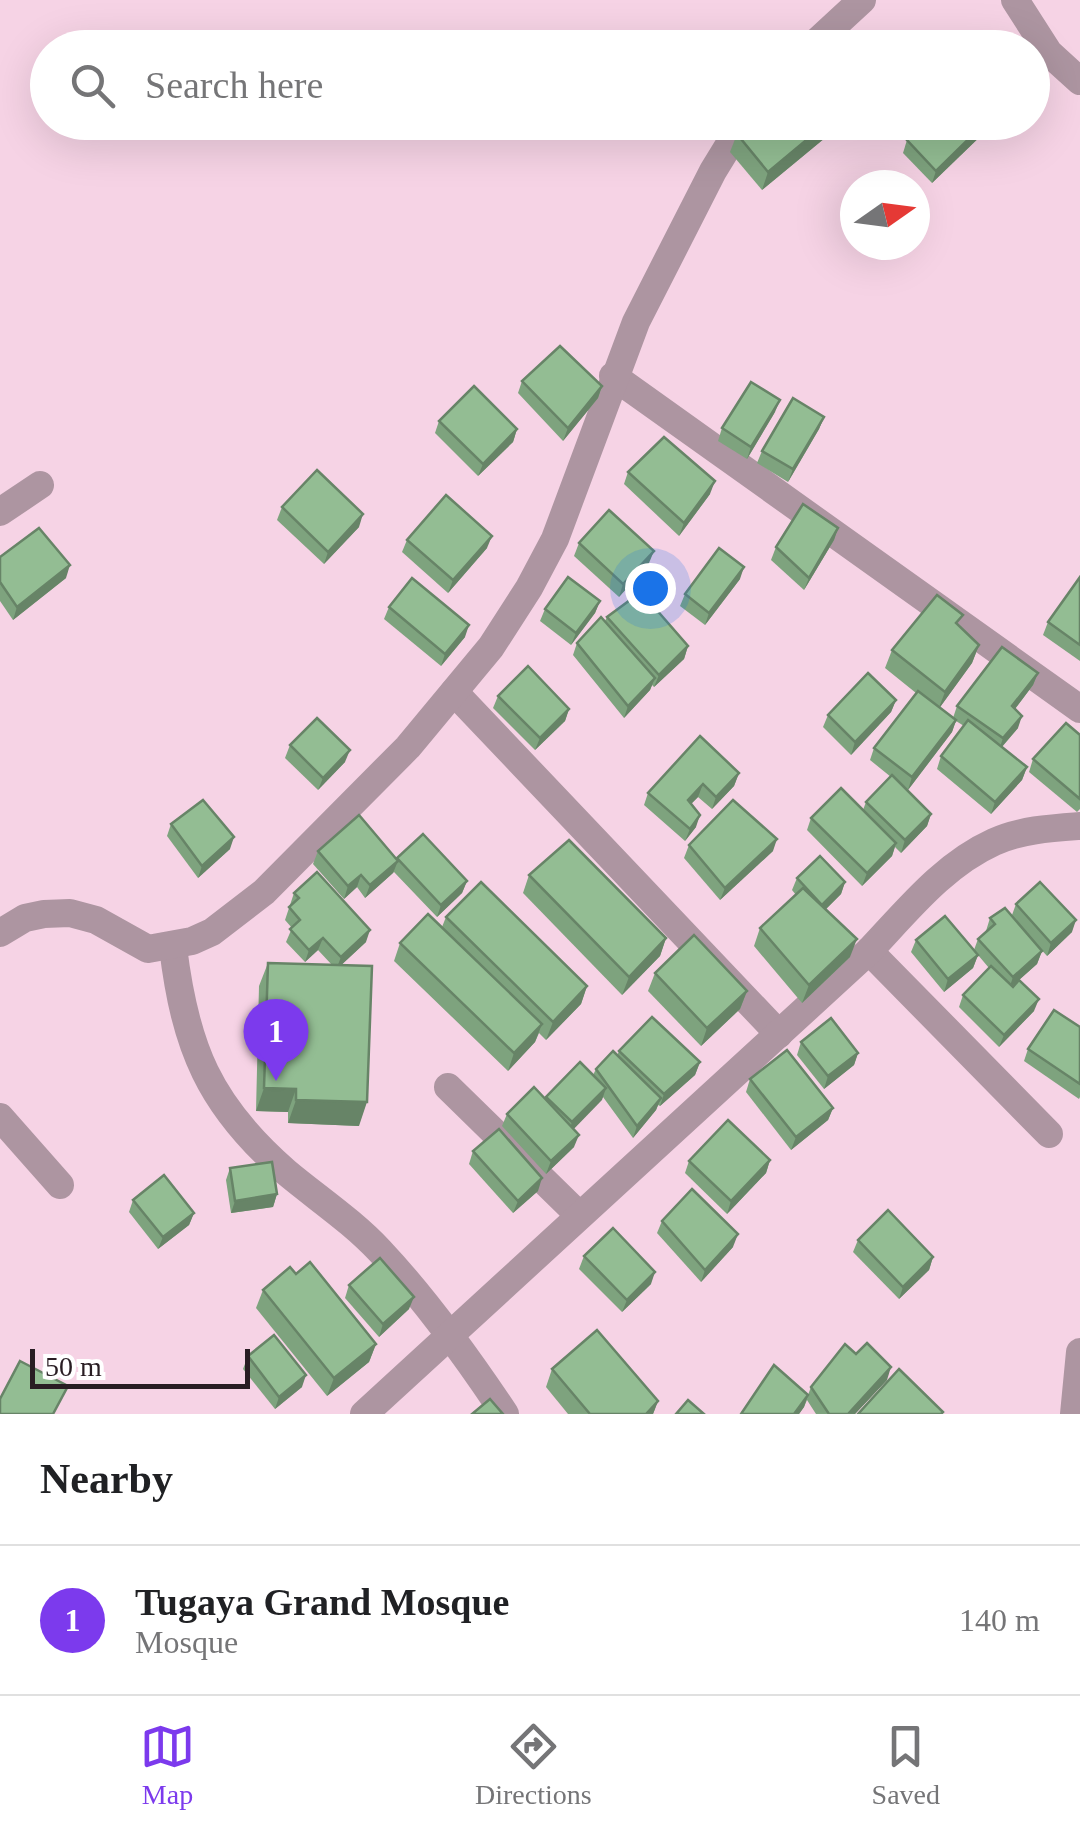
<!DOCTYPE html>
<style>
:root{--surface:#fff;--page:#f6f6f6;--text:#202124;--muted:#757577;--line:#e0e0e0;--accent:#7c3aed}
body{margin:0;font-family:Georgia,serif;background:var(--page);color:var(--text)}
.compass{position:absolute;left:840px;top:170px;width:90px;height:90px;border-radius:50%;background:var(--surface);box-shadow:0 10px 40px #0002;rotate:76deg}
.scale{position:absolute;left:30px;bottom:25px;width:220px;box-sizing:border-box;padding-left:10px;border:5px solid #291d23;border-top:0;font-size:28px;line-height:35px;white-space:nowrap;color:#291d23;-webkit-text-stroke:8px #fff;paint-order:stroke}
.you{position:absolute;left:650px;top:588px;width:35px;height:35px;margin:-25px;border:8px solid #fff;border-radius:50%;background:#1a73e8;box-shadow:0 0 0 15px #1a73e833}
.badge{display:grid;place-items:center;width:65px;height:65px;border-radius:50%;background:var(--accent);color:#fff;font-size:32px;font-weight:700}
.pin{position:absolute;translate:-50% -82px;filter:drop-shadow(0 2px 5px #0008)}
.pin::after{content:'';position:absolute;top:52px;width:35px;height:30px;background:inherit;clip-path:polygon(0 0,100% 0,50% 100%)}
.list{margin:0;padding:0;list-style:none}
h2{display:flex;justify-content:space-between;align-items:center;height:130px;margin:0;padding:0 40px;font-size:42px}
h2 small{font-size:32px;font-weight:400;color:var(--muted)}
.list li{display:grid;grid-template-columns:65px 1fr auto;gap:30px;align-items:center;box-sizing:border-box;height:150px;padding:0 40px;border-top:2px solid var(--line)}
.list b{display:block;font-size:38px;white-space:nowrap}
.list p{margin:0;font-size:32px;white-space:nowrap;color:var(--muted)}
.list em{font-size:32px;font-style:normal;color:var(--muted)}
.icon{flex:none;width:55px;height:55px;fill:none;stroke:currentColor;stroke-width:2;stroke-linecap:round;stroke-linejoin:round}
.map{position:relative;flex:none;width:1080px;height:1414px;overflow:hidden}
.search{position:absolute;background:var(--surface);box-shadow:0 10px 40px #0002;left:30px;right:30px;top:30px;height:110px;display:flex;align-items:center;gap:25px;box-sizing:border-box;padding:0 35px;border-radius:55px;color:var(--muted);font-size:38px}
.sheet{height:280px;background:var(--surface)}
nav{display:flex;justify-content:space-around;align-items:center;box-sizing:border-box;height:140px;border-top:2px solid var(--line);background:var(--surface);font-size:28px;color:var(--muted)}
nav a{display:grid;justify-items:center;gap:5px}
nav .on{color:var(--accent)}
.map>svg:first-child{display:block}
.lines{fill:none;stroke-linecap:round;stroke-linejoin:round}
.minor{stroke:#ad95a1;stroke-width:28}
.tertiary{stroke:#ad95a1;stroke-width:28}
.wall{fill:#7ea37e}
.shaded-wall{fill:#678467}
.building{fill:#93bd93;stroke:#678467;stroke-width:2.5}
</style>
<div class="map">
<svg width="1080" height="1414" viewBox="0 0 1080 1414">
<rect width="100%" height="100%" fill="#f6d3e5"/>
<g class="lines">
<!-- minor -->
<g class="minor">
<polyline points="1015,0 1049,53 1080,81"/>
<polyline points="613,376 1080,709"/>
<polyline points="0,512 40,485"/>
<polyline points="454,692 779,1034"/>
<path d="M173 947C185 1047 209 1105 286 1172 317 1198 352 1221 380 1251 427 1301 467 1357 505 1414"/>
<polyline points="869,951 1049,1134"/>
<polyline points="448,1087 579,1215"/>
<polyline points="0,1117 60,1185"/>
<path d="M364 1414 869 951C907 911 943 865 994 842 1020 830 1052 828 1080 826"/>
<polyline points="1074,1414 1080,1352"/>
</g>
<!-- tertiary -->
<g class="tertiary">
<polyline points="810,48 862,0"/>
<polyline points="0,933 25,918 44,914 70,913 96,920 148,949 192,941 212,932 264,892 408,747 491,647 529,588 555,539 636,322 713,171 743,122"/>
</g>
</g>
<!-- wall -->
<g class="wall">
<polygon points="750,122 839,122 837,128 762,190 730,152 737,134"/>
<polygon points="926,122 991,122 990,127 932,183 903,153 907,140"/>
<polygon points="522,381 602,386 598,398 563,441 518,393"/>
<polygon points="775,412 747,459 718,441 722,428"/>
<polygon points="824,417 819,429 788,482 757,463 762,451"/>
<polygon points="439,421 517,429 513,442 478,476 435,433"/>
<polygon points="628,472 710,494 679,536 624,484"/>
<polygon points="282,507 359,527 324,564 277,520"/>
<polygon points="838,528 834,540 804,590 771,560 776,547"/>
<polygon points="407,540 487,548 448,593 402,552"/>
<polygon points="579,543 649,563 619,597 574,556"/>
<polygon points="0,557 66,578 13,620 0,601"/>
<polygon points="1080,577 1080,661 1043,635 1048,622"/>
<polygon points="740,579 705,625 680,606 685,594"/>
<polygon points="600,601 595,613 571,645 540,621 545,609"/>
<polygon points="389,607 465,637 441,666 384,619"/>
<polygon points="607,617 688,646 684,659 654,687 652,685 650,690 624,718 573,655 577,643 605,621"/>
<polygon points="959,626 979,645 972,663 940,707 953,718 957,706 1038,673 1033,685 1015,709 1018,728 1002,747 1027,767 1022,780 991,814 937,769 941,756 964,726 956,721 952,732 908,790 931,814 927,826 901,853 895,847 892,856 862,886 807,830 811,818 863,810 866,802 891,777 870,760 874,748 916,693 885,668 892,650"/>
<polygon points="498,696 569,709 565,721 535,750 493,708"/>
<polygon points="896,700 891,712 851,755 823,727 828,715"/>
<polygon points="1080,735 1080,809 1077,812 1029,772 1033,759"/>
<polygon points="290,745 345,762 318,790 285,758"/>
<polygon points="739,773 734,786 712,809 698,797 691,804 696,827 685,841 644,805 648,793"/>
<polygon points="171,824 230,849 198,878 167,836"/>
<polygon points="689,845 773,851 720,900 684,858"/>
<polygon points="318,851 397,859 467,881 462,893 437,917 394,872 365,898 357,887 344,899 313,864"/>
<polygon points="529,875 666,938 660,956 622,995 523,893"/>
<polygon points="797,878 845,882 841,894 826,909 850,957 802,1003 754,946 760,928 796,895 792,890"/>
<polygon points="294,893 366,942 341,965 359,1126 288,1123 288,1112 256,1111 259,986 268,963 332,965 318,950 305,962 286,942 292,928 285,920"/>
<polygon points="1016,904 1072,932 1047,956 1028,935 1042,951 1037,964 1012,986 1034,1011 999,1047 959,1007 963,995 989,968 978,955 973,968 944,992 911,952 916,940 974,950 978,939 986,931 990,918 1012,915"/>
<polygon points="446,917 587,986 581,1004 546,1040 539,1033 535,1042 508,1071 394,961 400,943 442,927"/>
<polygon points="655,973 747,991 740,1009 701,1046 648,991"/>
<polygon points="1080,1027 1080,1097 1079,1099 1024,1061 1028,1049"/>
<polygon points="801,1042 858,1053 854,1065 824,1089 797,1055"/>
<polygon points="619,1051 700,1062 695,1075 660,1106 658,1105 656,1110 633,1138 603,1097 573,1129 574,1147 546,1174 502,1126 507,1114 545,1099 546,1097 593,1075 596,1069 617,1056"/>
<polygon points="750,1079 833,1108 828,1120 791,1150 746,1092"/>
<polygon points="473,1151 538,1191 513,1213 469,1164"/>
<polygon points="770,1160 766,1173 727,1214 685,1173 689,1161"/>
<polygon points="230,1168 277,1194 273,1207 231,1213 226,1180"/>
<polygon points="133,1200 194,1213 189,1225 158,1249 129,1212"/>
<polygon points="662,1221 733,1247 701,1282 657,1233"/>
<polygon points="858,1240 933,1257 929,1270 899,1299 853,1252"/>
<polygon points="584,1256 651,1284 622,1312 579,1269"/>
<polygon points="296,1274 376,1344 369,1362 327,1396 256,1308 263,1290"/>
<polygon points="349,1285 409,1309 379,1337 345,1298"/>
<polygon points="248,1356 302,1387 275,1409 243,1369"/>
<polygon points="552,1369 658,1401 653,1414 568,1414 546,1387"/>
<polygon points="887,1380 855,1414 816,1414 807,1400 804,1407 799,1414 741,1414 808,1395 811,1387"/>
</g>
<!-- shaded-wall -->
<g class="shaded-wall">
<polygon points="828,122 839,122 837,128 762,190 768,172"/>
<polygon points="986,122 991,122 990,127 932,183 936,171"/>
<polygon points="602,386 598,398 563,441 568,428"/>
<polygon points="780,400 775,412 747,459 751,447"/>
<polygon points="824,417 819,429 788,482 793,469"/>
<polygon points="517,429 513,442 478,476 483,464"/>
<polygon points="715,481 710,494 679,536 684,523"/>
<polygon points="363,514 359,527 324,564 328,552"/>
<polygon points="838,528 834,540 804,590 809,578"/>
<polygon points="492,536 487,548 448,593 453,580"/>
<polygon points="654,551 649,563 619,597 623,584"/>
<polygon points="70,565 66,578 13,620 17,607"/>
<polygon points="744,567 740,579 705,625 709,613"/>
<polygon points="600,601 595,613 571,645 576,633"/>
<polygon points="469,625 465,637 441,666 445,654"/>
<polygon points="979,645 972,663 938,710 945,692"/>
<polygon points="688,646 684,659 654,687 659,675"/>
<polygon points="1038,673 1033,685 1008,718 1012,706"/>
<polygon points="655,678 650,690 624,718 628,706"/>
<polygon points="896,700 891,712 851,755 855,742"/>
<polygon points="569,709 565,721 535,750 540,738"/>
<polygon points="1022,716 1018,728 999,750 1003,738"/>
<polygon points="956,720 952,732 908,790 912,777"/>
<polygon points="350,750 345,762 318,790 323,778"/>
<polygon points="1027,767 1022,780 991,814 995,802"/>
<polygon points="739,773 734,786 712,809 716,797"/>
<polygon points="703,784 698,797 683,812 688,800"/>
<polygon points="931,814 927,826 901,853 905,840"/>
<polygon points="700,815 696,827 685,841 690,829"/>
<polygon points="234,837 230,849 198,878 202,866"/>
<polygon points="777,839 773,851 720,900 725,888"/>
<polygon points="896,843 892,856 862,886 867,873"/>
<polygon points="398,861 393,873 365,898 370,885"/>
<polygon points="361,875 357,887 344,899 348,886"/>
<polygon points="467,881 462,893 437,917 441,905"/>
<polygon points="845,882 841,894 818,917 822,905"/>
<polygon points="1076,920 1072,932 1047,956 1051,943"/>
<polygon points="370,930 366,942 336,970 341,957"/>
<polygon points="323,938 318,950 305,962 309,950"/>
<polygon points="666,938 660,956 622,995 629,977"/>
<polygon points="857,939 850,957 802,1003 809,985"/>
<polygon points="1042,951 1037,964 1009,989 1013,977"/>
<polygon points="978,955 973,968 944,992 948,979"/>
<polygon points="587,986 581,1004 546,1040 553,1022"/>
<polygon points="747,991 740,1009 701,1046 707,1028"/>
<polygon points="1039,999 1034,1011 999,1047 1004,1035"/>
<polygon points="542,1024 535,1042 508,1071 514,1053"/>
<polygon points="858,1053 854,1065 824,1089 828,1076"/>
<polygon points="700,1062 695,1075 660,1106 664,1094"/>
<polygon points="264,1088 296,1089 288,1112 256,1111"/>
<polygon points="606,1088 602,1100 568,1135 572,1122"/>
<polygon points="661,1098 656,1110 633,1138 637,1126"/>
<polygon points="296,1100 367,1102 359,1126 288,1123"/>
<polygon points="833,1108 828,1120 791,1150 796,1137"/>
<polygon points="579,1135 574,1147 546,1174 551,1161"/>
<polygon points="770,1160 766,1173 727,1214 731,1201"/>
<polygon points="542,1178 538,1191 513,1213 518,1201"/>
<polygon points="277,1194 273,1207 231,1213 235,1201"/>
<polygon points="194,1213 189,1225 158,1249 163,1237"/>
<polygon points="738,1234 733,1247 701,1282 705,1270"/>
<polygon points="933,1257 929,1270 899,1299 903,1287"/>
<polygon points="655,1272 651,1284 622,1312 627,1300"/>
<polygon points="414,1297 409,1309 379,1337 383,1324"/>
<polygon points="376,1344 369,1362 327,1396 334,1378"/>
<polygon points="891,1367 887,1380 855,1414 848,1414"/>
<polygon points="306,1375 302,1387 275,1409 279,1397"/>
<polygon points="808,1395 804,1407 799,1414 794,1414"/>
<polygon points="658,1401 653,1414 646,1414"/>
</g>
<!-- building -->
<g class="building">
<polygon points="750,122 828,122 768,172 737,134"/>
<polygon points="926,122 986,122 936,171 907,140"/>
<polygon points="560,346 602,386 568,428 522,381"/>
<polygon points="751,382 780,400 751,447 722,428"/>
<polygon points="474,386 517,429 483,464 439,421"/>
<polygon points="793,398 824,417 793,469 762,451"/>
<polygon points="664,437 715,481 684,523 628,472"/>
<polygon points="317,470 363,514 328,552 282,507"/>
<polygon points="446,495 492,536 453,580 407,540"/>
<polygon points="803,504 838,528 809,578 776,547"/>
<polygon points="609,510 654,551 623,584 579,543"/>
<polygon points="39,528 70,565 17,607 0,582 0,557"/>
<polygon points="719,548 744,567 709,613 685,594"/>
<polygon points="568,577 600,601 576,633 545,609"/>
<polygon points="1080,577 1080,645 1048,622"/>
<polygon points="412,578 469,625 445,654 389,607"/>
<polygon points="641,592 688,646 659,675 607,617"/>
<polygon points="937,595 963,615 956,623 979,645 945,692 892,650"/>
<polygon points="601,617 655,678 628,706 577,643"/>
<polygon points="1002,647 1038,673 1012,706 1022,716 1003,738 957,706"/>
<polygon points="528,666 569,709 540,738 498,696"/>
<polygon points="868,673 896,700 855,742 828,715"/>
<polygon points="918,691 956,720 912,777 874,748"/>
<polygon points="317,718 350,750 323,778 290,745"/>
<polygon points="968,720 1027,767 995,802 941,756"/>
<polygon points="1066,723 1080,735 1080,799 1033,759"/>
<polygon points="700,736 739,773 716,797 703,784 688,800 700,815 690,829 648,793"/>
<polygon points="892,775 931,814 905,840 866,802"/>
<polygon points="841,788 896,843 867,873 811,818"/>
<polygon points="203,800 234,837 202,866 171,824"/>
<polygon points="733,800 777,839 725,888 689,845"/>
<polygon points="359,815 398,861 370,885 361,875 348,886 318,851"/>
<polygon points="423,834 467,881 441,905 397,858"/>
<polygon points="569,840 666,938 629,977 529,875"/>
<polygon points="820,856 845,882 822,905 797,878"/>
<polygon points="317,872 370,930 341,957 323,938 309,950 290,929 300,920 289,907 299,898 294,893"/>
<polygon points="481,882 587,986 553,1022 446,917"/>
<polygon points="1040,882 1076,920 1051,943 1016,904"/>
<polygon points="803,888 857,939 809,985 760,928"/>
<polygon points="1005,908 1042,951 1013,977 978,939 995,924 990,918"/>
<polygon points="428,914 542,1024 514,1053 400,943"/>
<polygon points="945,916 978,955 948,979 916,940"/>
<polygon points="694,935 747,991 707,1028 655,973"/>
<polygon points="268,963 372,966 367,1102 296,1100 296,1089 264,1088"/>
<polygon points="991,966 1013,987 1019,980 1039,999 1004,1035 963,995"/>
<polygon points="1054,1010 1080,1027 1080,1084 1028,1049"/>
<polygon points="652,1017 700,1062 664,1094 619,1051"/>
<polygon points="831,1018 858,1053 828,1076 801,1042"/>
<polygon points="787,1050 833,1108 796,1137 750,1079"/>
<polygon points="613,1051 661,1098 637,1126 596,1069"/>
<polygon points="580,1062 606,1088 572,1122 546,1097"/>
<polygon points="534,1087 579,1135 551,1161 507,1114"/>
<polygon points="728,1120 770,1160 731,1201 689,1161"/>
<polygon points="499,1129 542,1178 518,1201 473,1151"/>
<polygon points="272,1162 277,1194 235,1201 230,1168"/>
<polygon points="164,1175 194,1213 163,1237 133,1200"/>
<polygon points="692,1189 738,1234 705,1270 662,1221"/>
<polygon points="888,1210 933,1257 903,1287 858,1240"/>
<polygon points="613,1228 655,1272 627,1300 584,1256"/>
<polygon points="380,1258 414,1297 383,1324 349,1285"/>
<polygon points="310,1262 376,1344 334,1378 263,1290 290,1267 296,1274"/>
<polygon points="597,1330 658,1401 646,1414 590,1414 552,1369"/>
<polygon points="274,1335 306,1375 279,1397 248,1356"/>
<polygon points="867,1343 891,1367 848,1414 829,1414 811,1387 845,1344 856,1354"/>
<polygon points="20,1361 68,1386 53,1414 0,1414 0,1399"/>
<polygon points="774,1365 808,1395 794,1414 741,1414"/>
<polygon points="899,1369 943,1412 941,1414 858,1414"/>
<polygon points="490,1399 503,1414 472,1414"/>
<polygon points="688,1400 704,1414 676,1414"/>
</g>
</svg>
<svg class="compass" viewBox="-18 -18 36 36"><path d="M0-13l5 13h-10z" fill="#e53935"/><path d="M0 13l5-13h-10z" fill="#757577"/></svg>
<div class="scale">50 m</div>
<div class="you"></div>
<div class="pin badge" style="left:276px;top:1081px">1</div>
<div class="search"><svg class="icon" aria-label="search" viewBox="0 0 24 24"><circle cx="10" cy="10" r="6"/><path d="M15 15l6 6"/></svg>Search here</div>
</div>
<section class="sheet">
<h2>Nearby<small></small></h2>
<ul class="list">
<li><span class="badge">1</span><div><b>Tugaya Grand Mosque</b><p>Mosque</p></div><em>140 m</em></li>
</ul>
</section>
<nav>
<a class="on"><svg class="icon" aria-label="map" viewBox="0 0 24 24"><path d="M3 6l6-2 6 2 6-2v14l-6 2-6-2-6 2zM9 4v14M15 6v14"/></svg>Map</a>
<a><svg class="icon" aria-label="directions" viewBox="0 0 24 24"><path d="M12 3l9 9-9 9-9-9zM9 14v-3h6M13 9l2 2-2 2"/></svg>Directions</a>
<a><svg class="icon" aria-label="saved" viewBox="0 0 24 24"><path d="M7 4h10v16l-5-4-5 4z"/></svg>Saved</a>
</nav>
